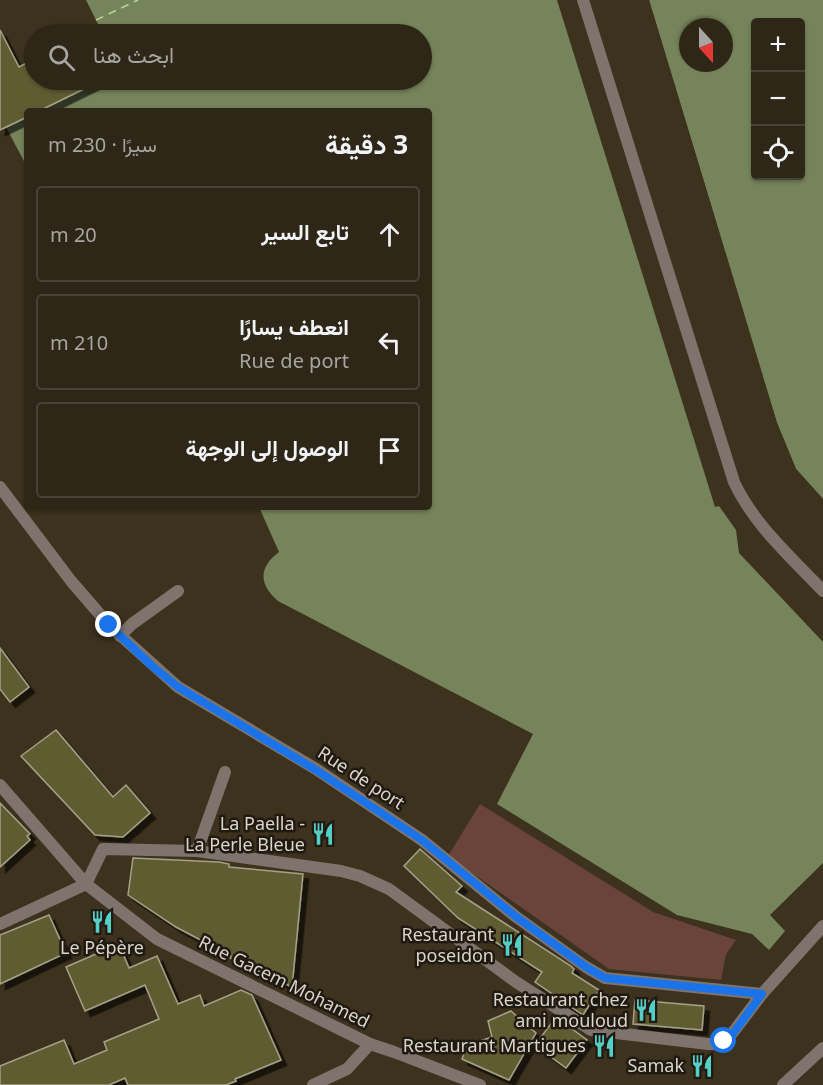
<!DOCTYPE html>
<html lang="ar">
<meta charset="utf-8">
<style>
:root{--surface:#2e2616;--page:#362e1f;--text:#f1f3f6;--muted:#a7a5a1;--line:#494335}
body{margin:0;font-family:"Noto Sans",Vazirmatn,sans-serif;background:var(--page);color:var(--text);direction:rtl}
.controls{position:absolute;right:18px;top:18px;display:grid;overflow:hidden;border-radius:6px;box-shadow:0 2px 4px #0004}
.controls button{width:54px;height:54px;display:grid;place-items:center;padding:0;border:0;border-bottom:2px solid var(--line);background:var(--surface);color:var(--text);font:30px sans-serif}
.compass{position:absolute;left:679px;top:18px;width:54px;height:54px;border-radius:50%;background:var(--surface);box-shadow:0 2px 4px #0004;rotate:159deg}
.stop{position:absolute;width:18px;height:18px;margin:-14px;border:4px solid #1a73e8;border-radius:50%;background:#fff}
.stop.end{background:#1a73e8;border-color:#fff;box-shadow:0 2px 6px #0008}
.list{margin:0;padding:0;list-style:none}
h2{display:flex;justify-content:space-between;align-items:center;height:78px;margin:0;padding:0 24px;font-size:26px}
h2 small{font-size:20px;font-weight:400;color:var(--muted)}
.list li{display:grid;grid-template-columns:39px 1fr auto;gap:18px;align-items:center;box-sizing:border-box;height:96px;margin:0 12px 12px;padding:0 12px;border:2px solid var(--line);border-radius:6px}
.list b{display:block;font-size:22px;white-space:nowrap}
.list p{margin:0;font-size:20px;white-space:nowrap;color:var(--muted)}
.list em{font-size:20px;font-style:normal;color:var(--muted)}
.icon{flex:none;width:33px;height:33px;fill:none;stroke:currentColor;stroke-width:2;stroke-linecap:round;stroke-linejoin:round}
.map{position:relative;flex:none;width:823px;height:1085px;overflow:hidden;direction:ltr}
.search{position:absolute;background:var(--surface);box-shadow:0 2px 4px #0004;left:24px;top:24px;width:408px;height:66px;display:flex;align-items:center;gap:15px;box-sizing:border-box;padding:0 21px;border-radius:33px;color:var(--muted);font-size:22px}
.panel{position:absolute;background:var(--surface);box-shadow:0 2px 4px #0004;left:24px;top:108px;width:408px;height:402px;border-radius:6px;direction:rtl}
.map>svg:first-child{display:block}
.green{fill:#6b4439}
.water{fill:#76845b;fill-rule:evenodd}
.pier{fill:#3d321e}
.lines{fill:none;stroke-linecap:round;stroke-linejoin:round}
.ferry{stroke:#bbd390;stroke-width:1.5;stroke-dasharray:8 6;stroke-linecap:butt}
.building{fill:#615c31;stroke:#a4a188;stroke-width:1.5;filter:url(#shadow)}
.service{stroke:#7e746d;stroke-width:12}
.minor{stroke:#7e746d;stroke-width:12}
.tertiary{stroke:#7e746d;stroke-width:12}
.route{stroke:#1a73e8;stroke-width:8}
.labels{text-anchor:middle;stroke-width:5;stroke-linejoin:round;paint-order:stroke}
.street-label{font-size:18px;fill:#dbd4c8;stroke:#201a12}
.poi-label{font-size:18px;fill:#dbd4c8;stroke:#201a12;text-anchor:end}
</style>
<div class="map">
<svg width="823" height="1085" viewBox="0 0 823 1085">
<defs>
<filter id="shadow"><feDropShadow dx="5.5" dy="5.5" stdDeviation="0" flood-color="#0009"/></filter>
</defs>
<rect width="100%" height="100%" fill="#3d321e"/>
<!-- green -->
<polygon class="green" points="480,804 653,912 736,940 726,954 721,980 609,969 448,856"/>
<!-- water -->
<g class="water">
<path d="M86 0H557L715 507 719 506 736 530 739 553 823 642V863L770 915 785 931 769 950 752 934 677 915 497 804 533 734 278 601C258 584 259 567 279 552L259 507H429V111H39L102 80H422V34H103Z"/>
<path d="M649 0H823V499L796 469 777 423ZM756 22H800V176H756ZM688 27H724V63H688Z"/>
<polygon points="27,117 27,167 6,127"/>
</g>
<!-- pier -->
<polygon class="pier" points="646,0 649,0 777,423 796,469 823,499 823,502 794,470 774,424"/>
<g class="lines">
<!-- ferry -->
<polyline class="ferry" points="96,20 138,0"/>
</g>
<!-- building -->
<g class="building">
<polygon points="0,30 19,67 34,59 34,80 102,80 39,111 27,111 27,117 0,130"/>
<polygon points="0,648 29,687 10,702 0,689"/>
<polygon points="56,730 113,797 126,785 150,813 123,837 95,835 21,756"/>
<polygon points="0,803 30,834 27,836 30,840 0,867"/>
<polygon points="420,849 462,886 456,892 571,966 574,969 572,973 599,990 583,1015 535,982 542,972 458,918 404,866"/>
<polygon points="133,858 219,862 229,864 229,867 303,874 292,987 230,958 231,956 176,927 128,895"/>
<polygon points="49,915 66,953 0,984 0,935"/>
<polygon points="119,944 129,968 157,956 178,1004 200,995 204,1006 241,990 252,995 281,1060 235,1079 236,1081 226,1085 128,1085 125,1078 109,1085 0,1085 0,1066 64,1040 74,1064 107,1050 104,1042 159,1019 145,985 85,1011 66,967"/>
<polygon points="635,1000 704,1006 702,1030 633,1024"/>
<polygon points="511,1011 536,1033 509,1080 462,1059 467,1045 492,1037 488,1021"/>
<polygon points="556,1017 587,1040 566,1068 535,1045"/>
</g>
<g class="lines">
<!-- service -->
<g class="service">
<path d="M583 0 734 482C754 525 791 557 823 591"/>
<polyline points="120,636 132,624 178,591"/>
<polyline points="197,851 225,772"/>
<polyline points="86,884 103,849 197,851 341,871 360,876 389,889 516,982 591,1030 708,1044 717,1044 724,1041 734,1031 762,994 823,926"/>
</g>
<!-- minor -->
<g class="minor">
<polyline points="0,487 71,581 109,625 178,687 316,769 422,840 515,916 586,967 605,978 762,994"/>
<polyline points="0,924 86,884 157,939 370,1044 394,1052 480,1085"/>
<polyline points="313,1085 347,1069 370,1044"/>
<polyline points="783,1085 823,1048"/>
</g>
<!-- tertiary -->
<polyline class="tertiary" points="0,785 86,884"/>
</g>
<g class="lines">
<!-- route -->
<polyline class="route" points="109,625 152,666 178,687 316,770 422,840 515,916 586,967 605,978 762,994 734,1032 724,1041"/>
</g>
<!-- icons -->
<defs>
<g id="restaurant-bare" transform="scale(1.8)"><path d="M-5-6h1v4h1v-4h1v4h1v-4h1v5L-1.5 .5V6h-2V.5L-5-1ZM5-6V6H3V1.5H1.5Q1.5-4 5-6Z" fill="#55cec6" stroke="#201a12" stroke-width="2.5" paint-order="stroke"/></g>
</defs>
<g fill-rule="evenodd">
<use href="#restaurant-bare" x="323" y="834"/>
<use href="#restaurant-bare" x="102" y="922"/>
<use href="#restaurant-bare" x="512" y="945"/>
<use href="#restaurant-bare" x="646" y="1010"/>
<use href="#restaurant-bare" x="604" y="1046"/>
<use href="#restaurant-bare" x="702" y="1066"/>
</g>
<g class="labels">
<!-- street labels -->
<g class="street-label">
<text transform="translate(361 778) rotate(33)" y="6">Rue de port</text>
<text transform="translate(284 982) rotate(26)" y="6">Rue Gacem Mohamed</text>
</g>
<!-- poi labels -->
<g class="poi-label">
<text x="305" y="830">La Paella -<tspan x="305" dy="21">La Perle Bleue</tspan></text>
<text x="494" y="941">Restaurant<tspan x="494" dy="21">poseidon</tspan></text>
<text x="102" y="954" text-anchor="middle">Le Pépère</text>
<text x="628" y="1006">Restaurant chez<tspan x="628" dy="21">ami mouloud</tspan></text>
<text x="586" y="1052">Restaurant Martigues</text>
<text x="684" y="1072">Samak</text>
</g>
</g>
</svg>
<div class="controls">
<button>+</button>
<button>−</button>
<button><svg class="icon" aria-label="locate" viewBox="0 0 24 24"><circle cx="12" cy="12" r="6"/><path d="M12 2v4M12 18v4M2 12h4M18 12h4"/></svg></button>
</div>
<svg class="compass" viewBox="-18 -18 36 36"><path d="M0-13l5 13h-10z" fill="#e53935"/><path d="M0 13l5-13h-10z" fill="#a7a5a1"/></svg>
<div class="stop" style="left:724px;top:1041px"></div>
<div class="stop end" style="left:109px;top:625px"></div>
<div class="search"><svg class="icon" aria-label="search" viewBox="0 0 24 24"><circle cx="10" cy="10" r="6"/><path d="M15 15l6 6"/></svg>ابحث هنا</div>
<section class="panel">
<h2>3 دقيقة<small>سيرًا · 230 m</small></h2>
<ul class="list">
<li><svg class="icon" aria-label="ahead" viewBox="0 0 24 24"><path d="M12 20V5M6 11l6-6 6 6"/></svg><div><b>تابع السير</b></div><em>20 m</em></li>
<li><svg class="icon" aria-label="left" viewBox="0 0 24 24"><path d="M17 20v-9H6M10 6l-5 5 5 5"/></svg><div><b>انعطف يسارًا</b><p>Rue de port</p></div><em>210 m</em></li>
<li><svg class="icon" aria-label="arrive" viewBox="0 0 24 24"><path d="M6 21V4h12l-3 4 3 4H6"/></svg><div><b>الوصول إلى الوجهة</b></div></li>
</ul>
</section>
</div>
